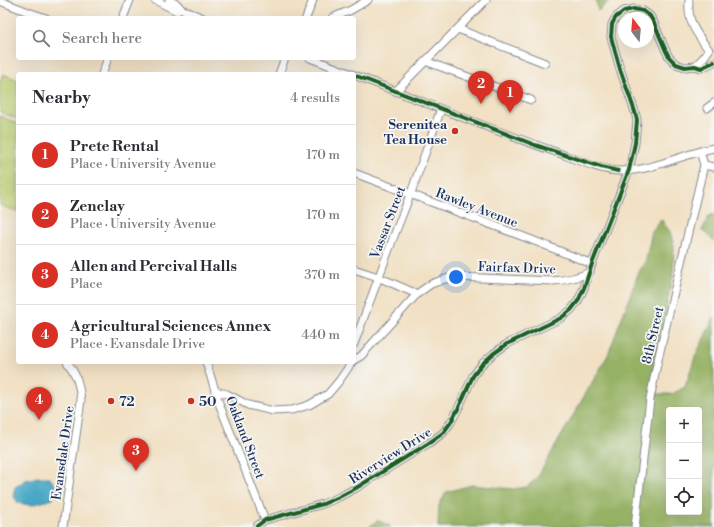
<!DOCTYPE html>
<meta charset="utf-8">
<style>
:root{--surface:#fff;--page:#f2f2f3;--text:#2b2b33;--muted:#7c7c81;--line:#e1e1e2;--accent:#d93025}
body{margin:0;font-family:"Libre Bodoni",serif;background:var(--page);color:var(--text)}
.controls{position:absolute;right:12px;bottom:12px;display:grid;overflow:hidden;border-radius:4px;box-shadow:0 4px 16px #0002}
.controls button{width:36px;height:36px;display:grid;place-items:center;padding:0;border:0;border-bottom:1px solid var(--line);background:var(--surface);color:var(--text);font:20px sans-serif}
.compass{position:absolute;left:618px;top:12px;width:36px;height:36px;border-radius:50%;background:var(--surface);box-shadow:0 4px 16px #0002;rotate:344deg}
.you{position:absolute;left:456px;top:277px;width:14px;height:14px;margin:-10px;border:3px solid #fff;border-radius:50%;background:#1a73e8;box-shadow:0 0 0 6px #1a73e833}
.badge{display:grid;place-items:center;width:26px;height:26px;border-radius:50%;background:var(--accent);color:#fff;font-size:13px;font-weight:700}
.pin{position:absolute;translate:-50% -33px;filter:drop-shadow(0 1px 2px #0008)}
.pin::after{content:'';position:absolute;top:21px;width:14px;height:12px;background:inherit;clip-path:polygon(0 0,100% 0,50% 100%)}
.list{margin:0;padding:0;list-style:none}
h2{display:flex;justify-content:space-between;align-items:center;height:52px;margin:0;padding:0 16px;font-size:17px}
h2 small{font-size:13px;font-weight:400;color:var(--muted)}
.list li{display:grid;grid-template-columns:26px 1fr auto;gap:12px;align-items:center;box-sizing:border-box;height:60px;padding:0 16px;border-top:1px solid var(--line)}
.list b{display:block;font-size:15px;white-space:nowrap}
.list p{margin:0;font-size:13px;white-space:nowrap;color:var(--muted)}
.list em{font-size:13px;font-style:normal;color:var(--muted)}
.icon{flex:none;width:22px;height:22px;fill:none;stroke:currentColor;stroke-width:2;stroke-linecap:round;stroke-linejoin:round}
.map{position:relative;flex:none;width:714px;height:527px;overflow:hidden}
.search{position:absolute;background:var(--surface);box-shadow:0 4px 16px #0002;left:16px;top:16px;width:340px;height:44px;display:flex;align-items:center;gap:10px;box-sizing:border-box;padding:0 14px;border-radius:4px;color:var(--muted);font-size:15px}
.panel{position:absolute;background:var(--surface);box-shadow:0 4px 16px #0002;left:16px;top:72px;width:340px;height:292px;border-radius:4px}
.map>svg:first-child{display:block}
.green{fill:#bcce71;stroke:#6c7e68}
.forest{fill:#95b163;stroke:#587060;fill-rule:evenodd}
.water{fill:#46a7c5;stroke:#306b92}
.lines{fill:none;stroke-linecap:round;stroke-linejoin:round}
.minor-casing{stroke:#868890;stroke-width:9}
.minor{stroke:#fff;stroke-width:7}
.cycleway-casing{stroke:#f6f6f2;stroke-width:6}
.cycleway{stroke:#1b5e20;stroke-width:4}
.poi-dot{fill:#c8321e;stroke:#f6f6f2;stroke-width:1.5}
.labels{text-anchor:middle;stroke-width:3.5;stroke-linejoin:round;paint-order:stroke}
.poi-label{font-size:13px;font-weight:bold;fill:#1b2f5e;stroke:#f6f6f2;text-anchor:start}
.street-label{font-size:13px;fill:#1b2f5e;stroke:#f6f6f2}
</style>
<div class="map">
<svg width="714" height="527" viewBox="0 0 714 527">
<rect width="100%" height="100%" fill="#f6f6f2"/>
<filter id="ink" filterUnits="userSpaceOnUse"><feTurbulence type="fractalNoise" baseFrequency=".025" numOctaves="2"/><feDisplacementMap in="SourceGraphic" scale="8" xChannelSelector="R" yChannelSelector="G"/><feConvolveMatrix kernelMatrix="1 2 1 2 8 2 1 2 1" color-interpolation-filters="sRGB"/></filter>
<filter id="wash" filterUnits="userSpaceOnUse"><feTurbulence type="fractalNoise" baseFrequency=".012" numOctaves="4" result="noise"/><feDisplacementMap in="SourceGraphic" scale="16" xChannelSelector="R" yChannelSelector="G"/><feGaussianBlur stdDeviation="0.9" result="paint"/><feColorMatrix in="noise" values="0 0 0 0 0 0 0 0 0 0 0 0 0 0 0 0 0 1.4 0 .05"/><feComposite in="paint" operator="in"/></filter>
<g filter="url(#wash)">
<rect width="100%" height="100%" fill="#f1e0c3"/>
<!-- green -->
<g class="green">
<polygon points="3,74 18,80 18,119 0,112 0,81"/>
<polygon points="0,116 18,124 18,212 0,205"/>
</g>
<!-- forest -->
<g class="forest">
<polygon points="596,0 610,0 598,11"/>
<polygon points="714,214 714,241 702,230 709,216"/>
<path d="M661 219 670 232 674 246 673 275 651 380 657 394H672L685 387 695 357 714 317V527H438L439 505 446 492 472 485 513 489 527 487 537 478 608 355 638 274 646 260 652 231ZM669 410H699V512H669Z"/>
<polygon points="378,520 391,527 369,527"/>
</g>
<!-- water -->
<polygon class="water" points="38,477 49,477 56,486 53,499 31,505 18,503 13,495 15,487 26,480"/>
</g>
<g filter="url(#ink)">
<g class="lines">
<!-- minor casing -->
<g class="minor-casing">
<g id="minor">
<polyline points="155,0 177,11 181,9"/>
<polyline points="169,0 178,5 181,9 203,18"/>
<path d="M689 0C687 22 696 33 709 50L704 57 695 66"/>
<polyline points="0,1 31,13 46,18"/>
<polyline points="123,18 130,0"/>
<polyline points="306,18 313,0"/>
<polyline points="332,18 351,10 368,0"/>
<polyline points="458,29 545,63"/>
<polyline points="310,58 352,74"/>
<polyline points="425,61 531,100"/>
<polyline points="102,74 108,58"/>
<polyline points="279,74 285,58"/>
<path d="M354 75C420 100 486 128 553 151 571 157 601 171 620 171 653 171 682 154 714 148"/>
<polyline points="396,91 486,0"/>
<polyline points="707,108 714,103"/>
<polyline points="704,165 714,167"/>
<polyline points="354,173 532,240 592,264"/>
<polyline points="354,269 378,277 417,294"/>
<polyline points="354,344 394,236 412,190 441,109"/>
<path d="M354 360 361 356 417 294 431 284 445 279 458 277 553 281C567 280 578 278 590 272"/>
<polyline points="206,362 220,406 265,520"/>
<polyline points="215,391 227,394 248,405 273,411 292,410 309,405 328,394 339,381 352,362"/>
<polyline points="257,526 265,520 323,504 339,497 356,488 429,443 443,433 451,422 459,407 473,376 482,364 493,354 507,344 561,318 571,310 578,301 584,288 592,264 629,170 635,143 637,120 635,112 620,69 611,37 612,24 616,17 624,11 634,9 643,11 650,16 654,23 665,49 669,57 676,64 685,67 695,66 701,68 714,62"/>
<path d="M63 527 81 400C79 384 77 375 67 362"/>
<polyline points="635,527 650,399 657,364 704,165 700,151"/>
</g>
</g>
<!-- minor -->
<use href="#minor" class="minor"/>
<!-- cycleway casing -->
<g class="cycleway-casing">
<g id="cycleway">
<polyline points="354,75 535,145 601,167 618,171"/>
<polyline points="257,526 265,520 323,504 339,497 356,488 429,443 443,433 451,422 459,407 473,376 482,364 493,354 507,344 561,318 571,310 578,301 584,288 592,264 629,170 635,143 637,120 635,112 620,69 611,37 612,24 616,17 624,11 634,9 643,11 650,16 654,23 665,49 669,57 676,64 685,67 695,66 701,68 714,62"/>
</g>
</g>
<!-- cycleway -->
<use href="#cycleway" class="cycleway"/>
</g>
</g>
<!-- markers -->
<g class="poi-dot">
<circle cx="455" cy="131" r="4"/>
<circle cx="111" cy="401" r="4"/>
<circle cx="191" cy="401" r="4"/>
</g>
<g class="labels">
<!-- poi labels -->
<g class="poi-label">
<text x="447" y="129" text-anchor="end">Serenitea<tspan x="447" dy="15">Tea House</tspan></text>
<text x="119" y="406">72</text>
<text x="199" y="406">50</text>
</g>
<!-- street labels -->
<g class="street-label">
<text transform="translate(477 207) rotate(21)" y="5">Rawley Avenue</text>
<text transform="translate(387 222) rotate(-69)" y="5">Vassar Street</text>
<text transform="translate(517 267) rotate(2)" y="5">Fairfax Drive</text>
<text transform="translate(652 335) rotate(-77)" y="5">8th Street</text>
<text transform="translate(246 437) rotate(69)" y="5">Oakland Street</text>
<text transform="translate(62 453) rotate(-82)" y="5">Evansdale Drive</text>
<text transform="translate(390 455) rotate(-32)" y="5">Riverview Drive</text>
</g>
</g>
</svg>
<div class="controls">
<button>+</button>
<button>−</button>
<button><svg class="icon" aria-label="locate" viewBox="0 0 24 24"><circle cx="12" cy="12" r="6"/><path d="M12 2v4M12 18v4M2 12h4M18 12h4"/></svg></button>
</div>
<svg class="compass" viewBox="-18 -18 36 36"><path d="M0-13l5 13h-10z" fill="#e53935"/><path d="M0 13l5-13h-10z" fill="#7c7c81"/></svg>
<div class="you"></div>
<div class="pin badge" style="left:510px;top:113px">1</div>
<div class="pin badge" style="left:481px;top:104px">2</div>
<div class="pin badge" style="left:136px;top:471px">3</div>
<div class="pin badge" style="left:39px;top:420px">4</div>
<div class="search"><svg class="icon" aria-label="search" viewBox="0 0 24 24"><circle cx="10" cy="10" r="6"/><path d="M15 15l6 6"/></svg>Search here</div>
<section class="panel">
<h2>Nearby<small>4 results</small></h2>
<ul class="list">
<li><span class="badge">1</span><div><b>Prete Rental</b><p>Place · University Avenue</p></div><em>170 m</em></li>
<li><span class="badge">2</span><div><b>Zenclay</b><p>Place · University Avenue</p></div><em>170 m</em></li>
<li><span class="badge">3</span><div><b>Allen and Percival Halls</b><p>Place</p></div><em>370 m</em></li>
<li><span class="badge">4</span><div><b>Agricultural Sciences Annex</b><p>Place · Evansdale Drive</p></div><em>440 m</em></li>
</ul>
</section>
</div>
